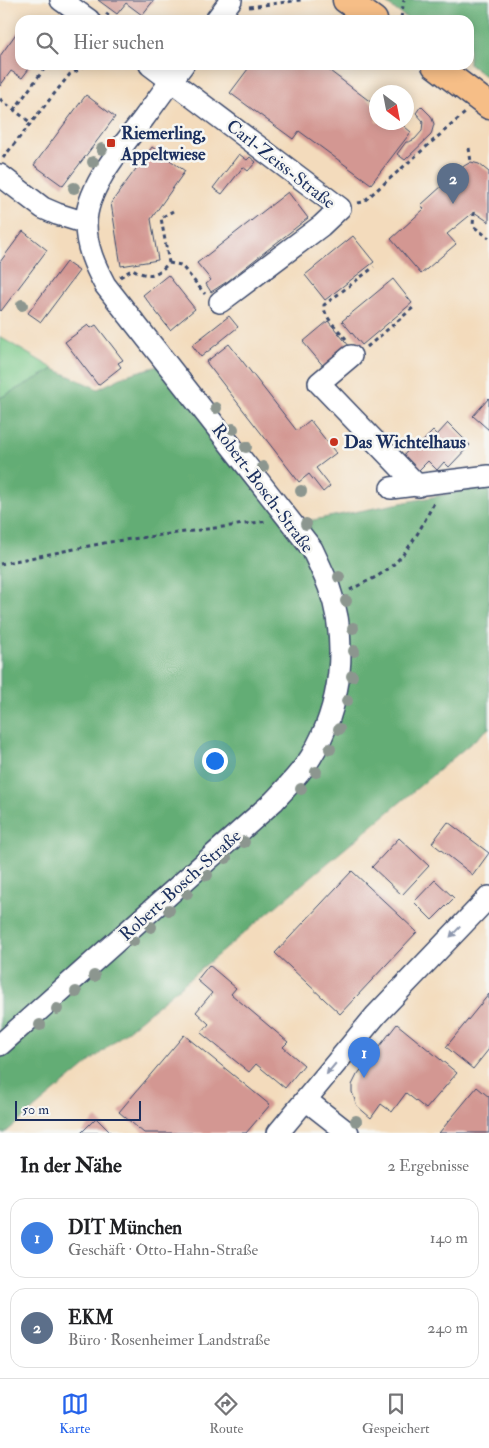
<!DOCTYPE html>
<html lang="de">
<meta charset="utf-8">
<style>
:root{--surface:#fff;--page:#f6f6f6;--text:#202124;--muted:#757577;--line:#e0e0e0;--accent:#2563eb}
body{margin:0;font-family:"IM FELL Double Pica",serif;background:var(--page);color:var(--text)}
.compass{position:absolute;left:369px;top:85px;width:45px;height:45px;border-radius:50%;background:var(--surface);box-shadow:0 2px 12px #0003;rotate:148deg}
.scale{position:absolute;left:15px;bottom:12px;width:126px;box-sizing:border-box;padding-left:5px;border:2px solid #1b2f5e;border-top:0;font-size:14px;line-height:18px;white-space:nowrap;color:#1b2f5e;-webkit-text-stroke:4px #f6f6f2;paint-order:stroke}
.you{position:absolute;left:214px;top:760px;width:18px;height:18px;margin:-12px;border:4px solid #fff;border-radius:50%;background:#1a73e8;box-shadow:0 0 0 8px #1a73e833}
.badge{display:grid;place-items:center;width:32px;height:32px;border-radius:50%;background:var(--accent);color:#fff;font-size:16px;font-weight:700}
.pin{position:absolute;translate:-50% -41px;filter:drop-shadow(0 1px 2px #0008)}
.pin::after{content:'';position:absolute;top:26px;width:18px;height:15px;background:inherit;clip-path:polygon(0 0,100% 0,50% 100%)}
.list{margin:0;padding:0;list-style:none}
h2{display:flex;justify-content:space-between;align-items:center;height:65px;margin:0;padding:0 20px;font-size:21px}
h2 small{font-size:16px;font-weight:400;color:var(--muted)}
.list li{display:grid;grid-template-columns:32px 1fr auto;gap:15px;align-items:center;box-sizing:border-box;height:80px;margin:0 10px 10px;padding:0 10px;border:1px solid var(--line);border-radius:15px}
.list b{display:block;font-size:19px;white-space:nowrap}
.list p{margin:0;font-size:16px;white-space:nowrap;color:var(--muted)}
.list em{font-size:16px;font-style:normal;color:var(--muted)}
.icon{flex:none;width:28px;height:28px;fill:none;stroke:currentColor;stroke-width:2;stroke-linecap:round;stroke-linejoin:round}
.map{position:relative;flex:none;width:489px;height:1133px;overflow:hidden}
.search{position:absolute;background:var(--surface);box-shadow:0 2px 12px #0003;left:15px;right:15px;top:15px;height:55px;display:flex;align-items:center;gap:12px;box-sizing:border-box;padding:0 18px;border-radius:15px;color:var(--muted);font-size:19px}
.sheet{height:245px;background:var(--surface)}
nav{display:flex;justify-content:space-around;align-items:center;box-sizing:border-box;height:70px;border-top:1px solid var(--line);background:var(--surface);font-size:14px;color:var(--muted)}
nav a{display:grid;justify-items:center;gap:2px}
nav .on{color:var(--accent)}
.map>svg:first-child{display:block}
.green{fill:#7ac989;stroke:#4a7c74}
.forest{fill:#63ad75;stroke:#3f6e6a}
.building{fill:#d39792}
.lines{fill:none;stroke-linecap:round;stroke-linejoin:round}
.minor-casing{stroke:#3b496c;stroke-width:24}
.major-casing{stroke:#3b496c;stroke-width:29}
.path{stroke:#3b496c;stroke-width:3;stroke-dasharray:4 4;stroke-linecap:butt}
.minor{stroke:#fff;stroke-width:21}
.major{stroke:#f6be87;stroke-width:26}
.tree{fill:#8c968f}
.oneway{fill:#8d97ae}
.poi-dot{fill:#c8321e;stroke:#f6f6f2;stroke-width:2}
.labels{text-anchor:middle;stroke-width:5;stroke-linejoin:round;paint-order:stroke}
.poi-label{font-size:18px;font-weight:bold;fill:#1b2f5e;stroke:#f6f6f2;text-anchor:start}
.street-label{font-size:18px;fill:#1b2f5e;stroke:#f6f6f2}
</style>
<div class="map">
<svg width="489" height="1133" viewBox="0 0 489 1133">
<rect width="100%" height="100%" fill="#f6f6f2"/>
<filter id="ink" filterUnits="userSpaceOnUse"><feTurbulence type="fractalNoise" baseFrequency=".02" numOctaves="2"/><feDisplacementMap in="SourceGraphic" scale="10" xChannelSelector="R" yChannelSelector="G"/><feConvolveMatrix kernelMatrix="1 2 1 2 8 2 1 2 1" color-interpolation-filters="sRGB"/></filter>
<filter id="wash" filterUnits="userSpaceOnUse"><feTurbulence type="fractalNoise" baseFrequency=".0096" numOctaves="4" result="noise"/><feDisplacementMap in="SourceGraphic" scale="20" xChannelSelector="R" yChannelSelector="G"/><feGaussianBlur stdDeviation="1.12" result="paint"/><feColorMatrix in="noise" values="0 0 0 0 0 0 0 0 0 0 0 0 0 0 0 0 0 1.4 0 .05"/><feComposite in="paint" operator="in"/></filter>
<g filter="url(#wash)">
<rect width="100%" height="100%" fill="#f3dbbc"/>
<!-- green -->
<polygon class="green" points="0,337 54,369 0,398"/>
<!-- forest -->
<g class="forest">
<polygon points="382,0 489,0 489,79 469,64 469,20 409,20"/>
<polygon points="162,365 287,525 489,486 489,728 5,1133 0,1133 0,398 54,369 98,389 129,374"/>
</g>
<g id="blocks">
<!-- building -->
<g class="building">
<polygon points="98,0 154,0 142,15 126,3 117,14"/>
<polygon points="20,28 20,65 32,65 22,78 11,71 0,86 0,56"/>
<polygon points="251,65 322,65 376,106 376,122 399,122 411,132 371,184 299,131 293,139 230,93"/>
<polygon points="86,95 115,117 63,186 34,165"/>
<polygon points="421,106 431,116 434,124 431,135 405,160 397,154 406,142 409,142 415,139 422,131 423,121 416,113"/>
<polygon points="152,147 185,171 151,219 158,260 121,266 111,203"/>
<polygon points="239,154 247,160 250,157 256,162 248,171 243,167 222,194 213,188"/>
<polygon points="471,162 479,164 489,172 489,222 474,212 447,234 456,244 421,274 391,239 424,209 421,205 464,166"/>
<polygon points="288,192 308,218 228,281 211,292 206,284 211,280 197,263"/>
<polygon points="23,231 47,250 1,311 0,310 0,262"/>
<polygon points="353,236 374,262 325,300 305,275"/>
<polygon points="66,262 79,271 41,322 28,313"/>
<polygon points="168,275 195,309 170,330 143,295"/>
<polygon points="393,279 412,303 362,345 342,321"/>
<polygon points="229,316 238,327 201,357 192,345"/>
<polygon points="328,321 350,347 325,368 303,342"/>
<polygon points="88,325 91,328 96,325 123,360 118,363 121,367 98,385 65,342"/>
<polygon points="229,344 297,431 310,420 336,453 316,468 330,486 323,492 309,474 299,482 206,362"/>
<polygon points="489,398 489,430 473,416"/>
<polygon points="448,423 470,445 449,467 444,462 437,470 428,461 418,471 403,456 412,446 415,449 433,431 437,435"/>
<polygon points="448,822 489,853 473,875 432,843"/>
<polygon points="399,838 429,866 402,895 372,867"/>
<polygon points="352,871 417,932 340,1014 275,953"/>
<polygon points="435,880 454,898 432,920 414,902"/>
<polygon points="209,965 236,988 231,994 288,1042 283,1047 304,1065 285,1088 256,1064 249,1072 201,1033 209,1024 196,1012 212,993 197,980"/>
<polygon points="489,994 489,1049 473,1069 446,1047"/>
<polygon points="397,1024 457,1073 426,1109 406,1093 392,1112 381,1104 371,1118 357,1106 352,1092 352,1085 357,1075"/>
<polygon points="184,1035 270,1105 246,1133 144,1133 119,1112"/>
<polygon points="477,1087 489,1097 489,1133 439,1133"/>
<polygon points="96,1118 111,1133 81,1133"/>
</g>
</g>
</g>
<g filter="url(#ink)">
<use href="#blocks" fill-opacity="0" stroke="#3b496c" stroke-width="1"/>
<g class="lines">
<!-- minor casing -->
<g class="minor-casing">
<g id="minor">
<polyline points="61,0 89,20"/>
<polyline points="216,20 231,0"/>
<polyline points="150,65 340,208 321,226 220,302"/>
<polyline points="0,175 43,208 57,214 86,223"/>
<polyline points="351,356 319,383 418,486"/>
<polyline points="391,488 489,476"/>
<path d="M0 1045 274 801C287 787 301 773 311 757 341 707 349 643 329 587 324 574 318 562 312 549L105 285C95 266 86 247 86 224 86 187 123 146 144 118 157 100 170 82 183 65"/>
<polyline points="306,1100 348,1133"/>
<polyline points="278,1133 376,1015 489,897"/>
</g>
</g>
<!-- major casing -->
<g class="major-casing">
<g id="major">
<polyline points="346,0 374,20"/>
<polyline points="435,65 489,106"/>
</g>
</g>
<!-- path -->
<g class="path">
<polyline points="249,7 301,0"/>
<polyline points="106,13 115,20"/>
<polyline points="401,18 404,0"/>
<polyline points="0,99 31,123"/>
<polyline points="14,110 47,65"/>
<polyline points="469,148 471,162"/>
<polyline points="3,158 70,74 81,69 84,65"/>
<polyline points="358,203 363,202 465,113"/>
<polyline points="474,212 473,226 489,238"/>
<polyline points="169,263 181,265 205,294"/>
<path d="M120 277 133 269C148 279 157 275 169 263L161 218 173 211"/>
<path d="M346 339C339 330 323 317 324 305L374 267"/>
<polyline points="367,347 414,307"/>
<polyline points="0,564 109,542 268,521"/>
<path d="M350 590C362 583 377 578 388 569 411 551 422 525 435 501"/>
</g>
<!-- minor -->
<use href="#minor" class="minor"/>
<!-- major -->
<use href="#major" class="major"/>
</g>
<!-- trees -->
<g class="tree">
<circle cx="102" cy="149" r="6"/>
<circle cx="93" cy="162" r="6"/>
<circle cx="74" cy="188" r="6"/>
<circle cx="22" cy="305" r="6"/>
<circle cx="216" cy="408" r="6"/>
<circle cx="233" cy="429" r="6"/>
<circle cx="246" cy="447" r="6"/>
<circle cx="263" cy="467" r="6"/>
<circle cx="301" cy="491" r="6"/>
<circle cx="306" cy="524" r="6"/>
<circle cx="339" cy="577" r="6"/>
<circle cx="346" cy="601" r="6"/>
<circle cx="353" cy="628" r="6"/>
<circle cx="354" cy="651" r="6"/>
<circle cx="352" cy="676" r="6"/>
<circle cx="347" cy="701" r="6"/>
<circle cx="339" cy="729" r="6"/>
<circle cx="330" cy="749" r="6"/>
<circle cx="316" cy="772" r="6"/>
<circle cx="301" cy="789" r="6"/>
<circle cx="244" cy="842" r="6"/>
<circle cx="226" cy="858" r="6"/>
<circle cx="207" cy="875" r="6"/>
<circle cx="187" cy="893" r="6"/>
<circle cx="169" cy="910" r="6"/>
<circle cx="151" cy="927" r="6"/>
<circle cx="133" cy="941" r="6"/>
<circle cx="94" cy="976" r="6"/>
<circle cx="76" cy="992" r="6"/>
<circle cx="57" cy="1009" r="6"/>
<circle cx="40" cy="1025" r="6"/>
<circle cx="356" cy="1121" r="6"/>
</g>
<!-- one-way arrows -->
<defs><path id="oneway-solid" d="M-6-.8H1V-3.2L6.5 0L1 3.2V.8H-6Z" transform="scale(1.25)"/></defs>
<g class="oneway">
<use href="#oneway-solid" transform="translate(455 932) rotate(134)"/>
<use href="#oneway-solid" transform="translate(331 1069) rotate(130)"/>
</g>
</g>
<!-- markers -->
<g class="poi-dot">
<rect x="106" y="138" width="10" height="10" rx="2.5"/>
<circle cx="334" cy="442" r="5"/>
</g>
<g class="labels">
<!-- poi labels -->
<g class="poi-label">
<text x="121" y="139">Riemerling,<tspan x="121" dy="21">Appeltwiese</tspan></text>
<text x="344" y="448">Das Wichtelhaus</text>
</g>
<!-- street labels -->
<g class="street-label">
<text transform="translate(281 164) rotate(38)" y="6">Carl-Zeiss-Straße</text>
<text transform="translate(263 488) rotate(53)" y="6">Robert-Bosch-Straße</text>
<text transform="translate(180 885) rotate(-42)" y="6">Robert-Bosch-Straße</text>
</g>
</g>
</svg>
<svg class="compass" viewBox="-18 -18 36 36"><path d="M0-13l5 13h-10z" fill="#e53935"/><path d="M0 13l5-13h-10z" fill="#757577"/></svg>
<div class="scale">50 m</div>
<div class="you"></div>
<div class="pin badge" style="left:364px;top:1078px;background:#3f7fe0">1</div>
<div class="pin badge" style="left:453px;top:204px;background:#5c6f8a">2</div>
<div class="search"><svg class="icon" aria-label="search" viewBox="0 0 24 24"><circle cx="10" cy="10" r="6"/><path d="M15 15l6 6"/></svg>Hier suchen</div>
</div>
<section class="sheet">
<h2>In der Nähe<small>2 Ergebnisse</small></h2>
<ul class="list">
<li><span class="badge" style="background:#3f7fe0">1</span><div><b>DIT München</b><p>Geschäft · Otto-Hahn-Straße</p></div><em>140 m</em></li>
<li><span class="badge" style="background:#5c6f8a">2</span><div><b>EKM</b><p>Büro · Rosenheimer Landstraße</p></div><em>240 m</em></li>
</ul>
</section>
<nav>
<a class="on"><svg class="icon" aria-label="map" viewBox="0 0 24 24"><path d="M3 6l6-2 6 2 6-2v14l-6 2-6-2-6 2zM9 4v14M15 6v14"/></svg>Karte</a>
<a><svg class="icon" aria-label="directions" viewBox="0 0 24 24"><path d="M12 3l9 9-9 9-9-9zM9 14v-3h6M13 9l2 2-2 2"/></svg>Route</a>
<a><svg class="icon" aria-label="saved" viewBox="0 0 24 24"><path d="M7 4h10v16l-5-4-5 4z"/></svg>Gespeichert</a>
</nav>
